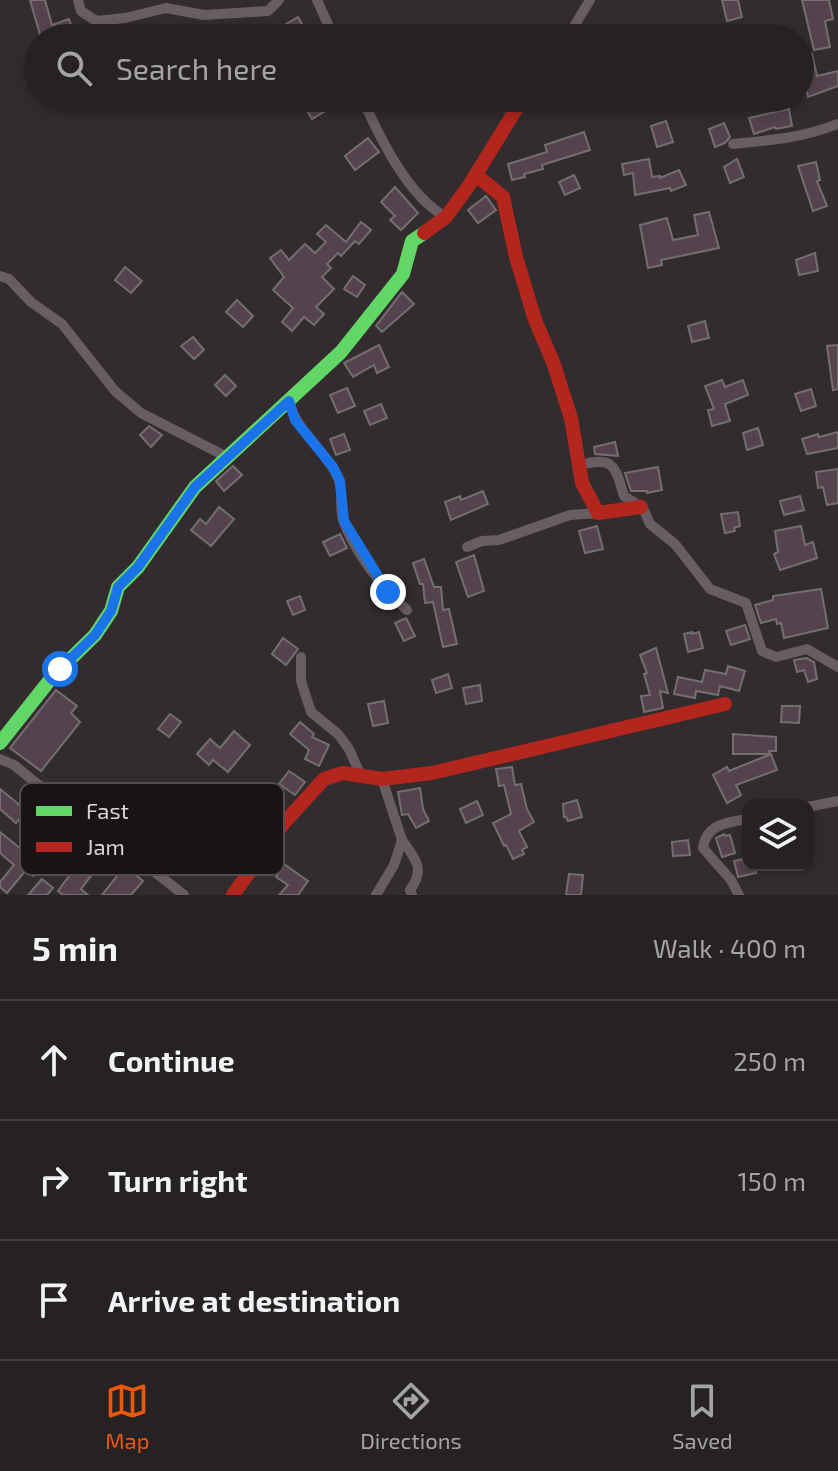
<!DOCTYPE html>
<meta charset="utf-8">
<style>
:root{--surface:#262123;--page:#2e292b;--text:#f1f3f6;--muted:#a4a3a6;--line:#423e41;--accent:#ea580c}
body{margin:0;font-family:"Exo 2",sans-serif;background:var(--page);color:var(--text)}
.controls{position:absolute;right:24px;bottom:24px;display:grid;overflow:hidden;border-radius:16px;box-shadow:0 4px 12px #0003}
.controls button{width:72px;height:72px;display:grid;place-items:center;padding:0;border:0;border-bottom:2px solid var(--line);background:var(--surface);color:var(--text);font:40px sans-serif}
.stop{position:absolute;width:24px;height:24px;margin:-18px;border:6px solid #1a73e8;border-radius:50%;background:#fff}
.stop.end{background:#1a73e8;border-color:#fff;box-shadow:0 2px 8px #0008}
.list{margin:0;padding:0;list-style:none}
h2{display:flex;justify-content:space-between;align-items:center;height:104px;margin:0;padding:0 32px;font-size:34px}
h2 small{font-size:26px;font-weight:400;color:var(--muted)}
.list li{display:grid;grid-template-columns:52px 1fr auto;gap:24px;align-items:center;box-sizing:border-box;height:120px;padding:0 32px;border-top:2px solid var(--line)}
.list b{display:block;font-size:30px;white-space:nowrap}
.list em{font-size:26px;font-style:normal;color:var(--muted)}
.icon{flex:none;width:44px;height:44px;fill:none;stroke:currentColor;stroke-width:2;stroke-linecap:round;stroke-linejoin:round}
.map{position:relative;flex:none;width:838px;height:895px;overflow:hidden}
.search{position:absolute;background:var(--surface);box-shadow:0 4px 12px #0003;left:24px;right:24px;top:24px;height:88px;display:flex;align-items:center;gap:20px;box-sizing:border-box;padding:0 28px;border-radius:44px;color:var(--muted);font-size:30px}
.sheet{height:464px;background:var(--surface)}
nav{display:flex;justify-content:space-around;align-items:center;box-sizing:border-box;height:112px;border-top:2px solid var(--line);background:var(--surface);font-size:22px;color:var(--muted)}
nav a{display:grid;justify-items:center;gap:4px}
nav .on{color:var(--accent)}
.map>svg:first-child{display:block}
.building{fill:#54434d;stroke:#746e71;stroke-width:2}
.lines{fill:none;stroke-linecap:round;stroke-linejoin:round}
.street{stroke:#685d63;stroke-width:10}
.fast{stroke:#63d668;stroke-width:14}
.jam{stroke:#b3261e;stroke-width:14}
.route{stroke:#1a73e8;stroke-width:10}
.key{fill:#191316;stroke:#544d50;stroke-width:2}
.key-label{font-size:22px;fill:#ddd3d8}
</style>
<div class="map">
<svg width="838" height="895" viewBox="0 0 838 895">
<rect width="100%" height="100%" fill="#322c2f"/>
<!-- building -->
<g class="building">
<polygon points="30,0 45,0 52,25 69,19 75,36 41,38"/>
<polygon points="722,0 738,0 742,17 727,21"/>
<polygon points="802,0 829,0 833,19 825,21 830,47 814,50"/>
<polygon points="298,17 306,31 294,38 286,24"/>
<polygon points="812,54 817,76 838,71 838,86 808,97 800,57"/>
<polygon points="320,98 347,98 312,119 305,107"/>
<polygon points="789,109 792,126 776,129 775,127 754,134 749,118"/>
<polygon points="666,121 673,142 657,147 651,126"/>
<polygon points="724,123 730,137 725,143 715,147 709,129"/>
<polygon points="584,132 590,150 542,165 543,169 524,174 525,177 512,180 508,164 547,152 545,145"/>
<polygon points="368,138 379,152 355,170 345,156"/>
<polygon points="649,159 652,177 660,176 660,178 679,170 686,185 671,191 670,188 635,195 633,173 624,175 622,164"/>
<polygon points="737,159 744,177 730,183 724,167"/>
<polygon points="816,162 820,180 817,181 827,206 813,211 798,166"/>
<polygon points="574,175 580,188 565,195 559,182"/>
<polygon points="395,187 418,213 401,230 390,220 395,216 381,202"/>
<polygon points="486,196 496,210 478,223 468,210"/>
<polygon points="709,212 719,248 661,260 662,265 648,268 640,225 667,218 673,240 698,235 694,215"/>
<polygon points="361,222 371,230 359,244 355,241 341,256 338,253 327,264 331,268 322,277 334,289 316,307 324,314 314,325 304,317 292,331 282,322 293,308 273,290 284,277 270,258 281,250 289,260 305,244 315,253 326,242 317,234 326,225 346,242"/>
<polygon points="815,253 818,271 799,275 796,260"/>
<polygon points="125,267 142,281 131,293 115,280"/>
<polygon points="353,276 365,285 357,297 344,289"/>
<polygon points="402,292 414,304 382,332 376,326"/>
<polygon points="237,300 253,316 243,327 226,312"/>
<polygon points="705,321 709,338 692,342 688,326"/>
<polygon points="193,337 204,350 194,359 181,346"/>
<polygon points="379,345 389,367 377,373 374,365 353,377 344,363"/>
<polygon points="838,345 838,389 833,390 827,346"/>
<polygon points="225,375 236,386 226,396 215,385"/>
<polygon points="722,380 725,387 743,380 748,395 725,404 730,421 712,426 708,410 714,409 705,386"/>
<polygon points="347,388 355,406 338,413 330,395"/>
<polygon points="811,389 816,406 801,411 795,394"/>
<polygon points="381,404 387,418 370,425 364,411"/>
<polygon points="149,426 162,435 151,447 140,435"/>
<polygon points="758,428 763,445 747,450 743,433"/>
<polygon points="838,432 838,448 807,454 802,439 818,434 819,437"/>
<polygon points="344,434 350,450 336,455 330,439"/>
<polygon points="615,442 618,456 595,454 594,447"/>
<polygon points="233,466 242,475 224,491 216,481"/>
<polygon points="658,467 662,490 647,493 647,491 631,491 625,473"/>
<polygon points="838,469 838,503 827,505 823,487 818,488 816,472"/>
<polygon points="483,491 488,504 451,520 445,502 460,496 461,500"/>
<polygon points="800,496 804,510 784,515 780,501"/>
<polygon points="219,507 234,519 211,546 191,530 200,519 206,524"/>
<polygon points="738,512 740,526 734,528 735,531 725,533 721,514"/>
<polygon points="597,526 603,549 585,553 579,531"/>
<polygon points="801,526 805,545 813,542 817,558 780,570 774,554 778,552 775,531"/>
<polygon points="340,534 347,548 330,556 323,542"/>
<polygon points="474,555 484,591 468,597 456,562"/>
<polygon points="424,559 434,587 441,587 443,610 449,609 457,644 443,647 433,602 425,603 423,584 420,584 413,563"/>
<polygon points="821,589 828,628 784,638 781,623 777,624 776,619 761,623 755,605 773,600 773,596"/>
<polygon points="300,596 305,610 293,615 287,601"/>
<polygon points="406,618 415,636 404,641 395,623"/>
<polygon points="745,625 750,639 731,645 726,631"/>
<polygon points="692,632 692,634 699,632 703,648 688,652 684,634"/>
<polygon points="283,638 298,649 286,665 272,654"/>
<polygon points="656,648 668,693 660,691 663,708 644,712 641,696 650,695 644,674 647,673 640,655"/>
<polygon points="806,658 814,662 817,679 808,682 804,670 797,672 794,660"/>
<polygon points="728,666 745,671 739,691 720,686 718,695 696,691 695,698 674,694 678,677 702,682 705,670 726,674"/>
<polygon points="448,674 452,688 436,693 432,680"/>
<polygon points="480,685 482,701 466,704 463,688"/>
<polygon points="56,690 77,706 71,713 80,722 41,771 10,748"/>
<polygon points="384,701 388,723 373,726 368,704"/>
<polygon points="782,706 800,706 799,723 781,722"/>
<polygon points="170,714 181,722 169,737 158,729"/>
<polygon points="300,722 314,734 312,737 329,745 319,766 305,759 309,750 290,734"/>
<polygon points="234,731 250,745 228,772 213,760 209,765 197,754 210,739 220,748"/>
<polygon points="733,734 776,737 776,751 769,751 770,754 733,754"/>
<polygon points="771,754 777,770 736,785 741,795 727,803 713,775 727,767 729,771"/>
<polygon points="512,767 515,785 521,784 527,809 534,822 519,831 527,847 522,850 524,854 513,859 506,845 504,846 493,823 511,814 504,785 499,786 496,769"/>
<polygon points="289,771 305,782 295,795 279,784"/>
<polygon points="420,788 423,809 429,821 416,828 408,814 402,815 398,792"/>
<polygon points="0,789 27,811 16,823 0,809"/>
<polygon points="577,800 582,817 568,821 566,817 564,817 563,804"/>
<polygon points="477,801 483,815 466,823 460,809"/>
<polygon points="41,827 59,843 48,854 33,876 26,870 7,893 0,887 0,882 14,865 0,853 0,832 21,849"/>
<polygon points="724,834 725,836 730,835 735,853 722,857 716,838"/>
<polygon points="688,840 690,855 673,856 672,842"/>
<polygon points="91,846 106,856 81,889 88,895 63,895 58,891"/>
<polygon points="748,858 748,865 754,865 756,873 738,877 734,861"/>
<polygon points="284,864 308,881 298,895 279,895 288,885 276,877"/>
<polygon points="125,866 143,881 131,895 102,895"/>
<polygon points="569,874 583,875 581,895 566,895"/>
<polygon points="42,879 53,888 47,895 28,895"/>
</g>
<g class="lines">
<!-- street -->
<g class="street">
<polyline points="78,0 81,11 96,21 125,18 166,8 204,15 268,11 279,0"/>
<polyline points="317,0 334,38"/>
<polyline points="567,38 590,0"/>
<path d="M362 98C379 136 408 197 446 217"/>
<path d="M733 144C772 140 802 138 838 124"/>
<polyline points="0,276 9,279 31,302 62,324 115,391 141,413 227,457"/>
<path d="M289 401C296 432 326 450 338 478 344 491 339 507 343 520 355 553 382 587 407 610"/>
<path d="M580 465C614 456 615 466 624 496L643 508 650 524 675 544 710 589 746 603 762 651 776 657 807 649 838 667"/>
<polyline points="467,547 482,541 499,540 570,515 598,513"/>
<polyline points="301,657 301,681 311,712 338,734 349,749 361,776"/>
<polyline points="0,759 14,765 67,808 95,825 184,895"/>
<polyline points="808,807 838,801"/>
<path d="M402 840C415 859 426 868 410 890L412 895"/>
<polyline points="376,895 394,865 402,840 382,779"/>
<path d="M739 895 731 880 703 848C706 824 728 822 748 819"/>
</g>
<!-- fast -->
<polyline class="fast" points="0,743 53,676 95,635 111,611 118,587 138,567 195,487 341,352 403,274 412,241 424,233"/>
<!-- jam -->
<g class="jam">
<polyline points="476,175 503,197 516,257 535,320 553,362 571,418 582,483 598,513 641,507"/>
<polyline points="424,233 446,217 470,184 523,98"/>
<polyline points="233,895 283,824 324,779 343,773 382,779 432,773 725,704"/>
</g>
</g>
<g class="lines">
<!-- route -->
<polyline class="route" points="60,669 95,635 111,611 118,587 138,567 195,487 289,401 295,420 333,467 340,481 344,521 388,592"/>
</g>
<!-- legend -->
<rect x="20" y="783" width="264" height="92" rx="12" class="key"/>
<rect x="36" y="806" width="36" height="10" fill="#63d668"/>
<rect x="36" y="842" width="36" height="10" fill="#b3261e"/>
<g class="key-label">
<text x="86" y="819">Fast</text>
<text x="86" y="855">Jam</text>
</g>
</svg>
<div class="controls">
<button><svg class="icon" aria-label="layers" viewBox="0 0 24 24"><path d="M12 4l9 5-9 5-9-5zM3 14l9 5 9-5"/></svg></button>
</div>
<div class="stop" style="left:60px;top:669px"></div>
<div class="stop end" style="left:388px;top:592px"></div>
<div class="search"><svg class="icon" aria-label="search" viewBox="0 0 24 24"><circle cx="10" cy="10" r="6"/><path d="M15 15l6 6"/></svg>Search here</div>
</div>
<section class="sheet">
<h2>5 min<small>Walk · 400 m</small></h2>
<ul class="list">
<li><svg class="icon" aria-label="ahead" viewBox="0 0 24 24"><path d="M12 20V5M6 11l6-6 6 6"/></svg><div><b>Continue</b></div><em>250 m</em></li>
<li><svg class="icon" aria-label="right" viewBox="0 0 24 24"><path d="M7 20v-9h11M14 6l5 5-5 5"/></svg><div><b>Turn right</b></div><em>150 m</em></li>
<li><svg class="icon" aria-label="arrive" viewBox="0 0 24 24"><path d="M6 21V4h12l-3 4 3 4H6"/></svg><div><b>Arrive at destination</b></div></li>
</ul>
</section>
<nav>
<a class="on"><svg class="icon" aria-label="map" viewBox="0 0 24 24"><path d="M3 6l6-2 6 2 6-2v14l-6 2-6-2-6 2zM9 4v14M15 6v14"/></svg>Map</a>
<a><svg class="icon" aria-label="directions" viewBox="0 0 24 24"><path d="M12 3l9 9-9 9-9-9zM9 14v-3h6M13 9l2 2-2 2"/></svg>Directions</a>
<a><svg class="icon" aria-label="saved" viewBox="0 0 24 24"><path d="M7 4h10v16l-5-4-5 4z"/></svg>Saved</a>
</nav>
